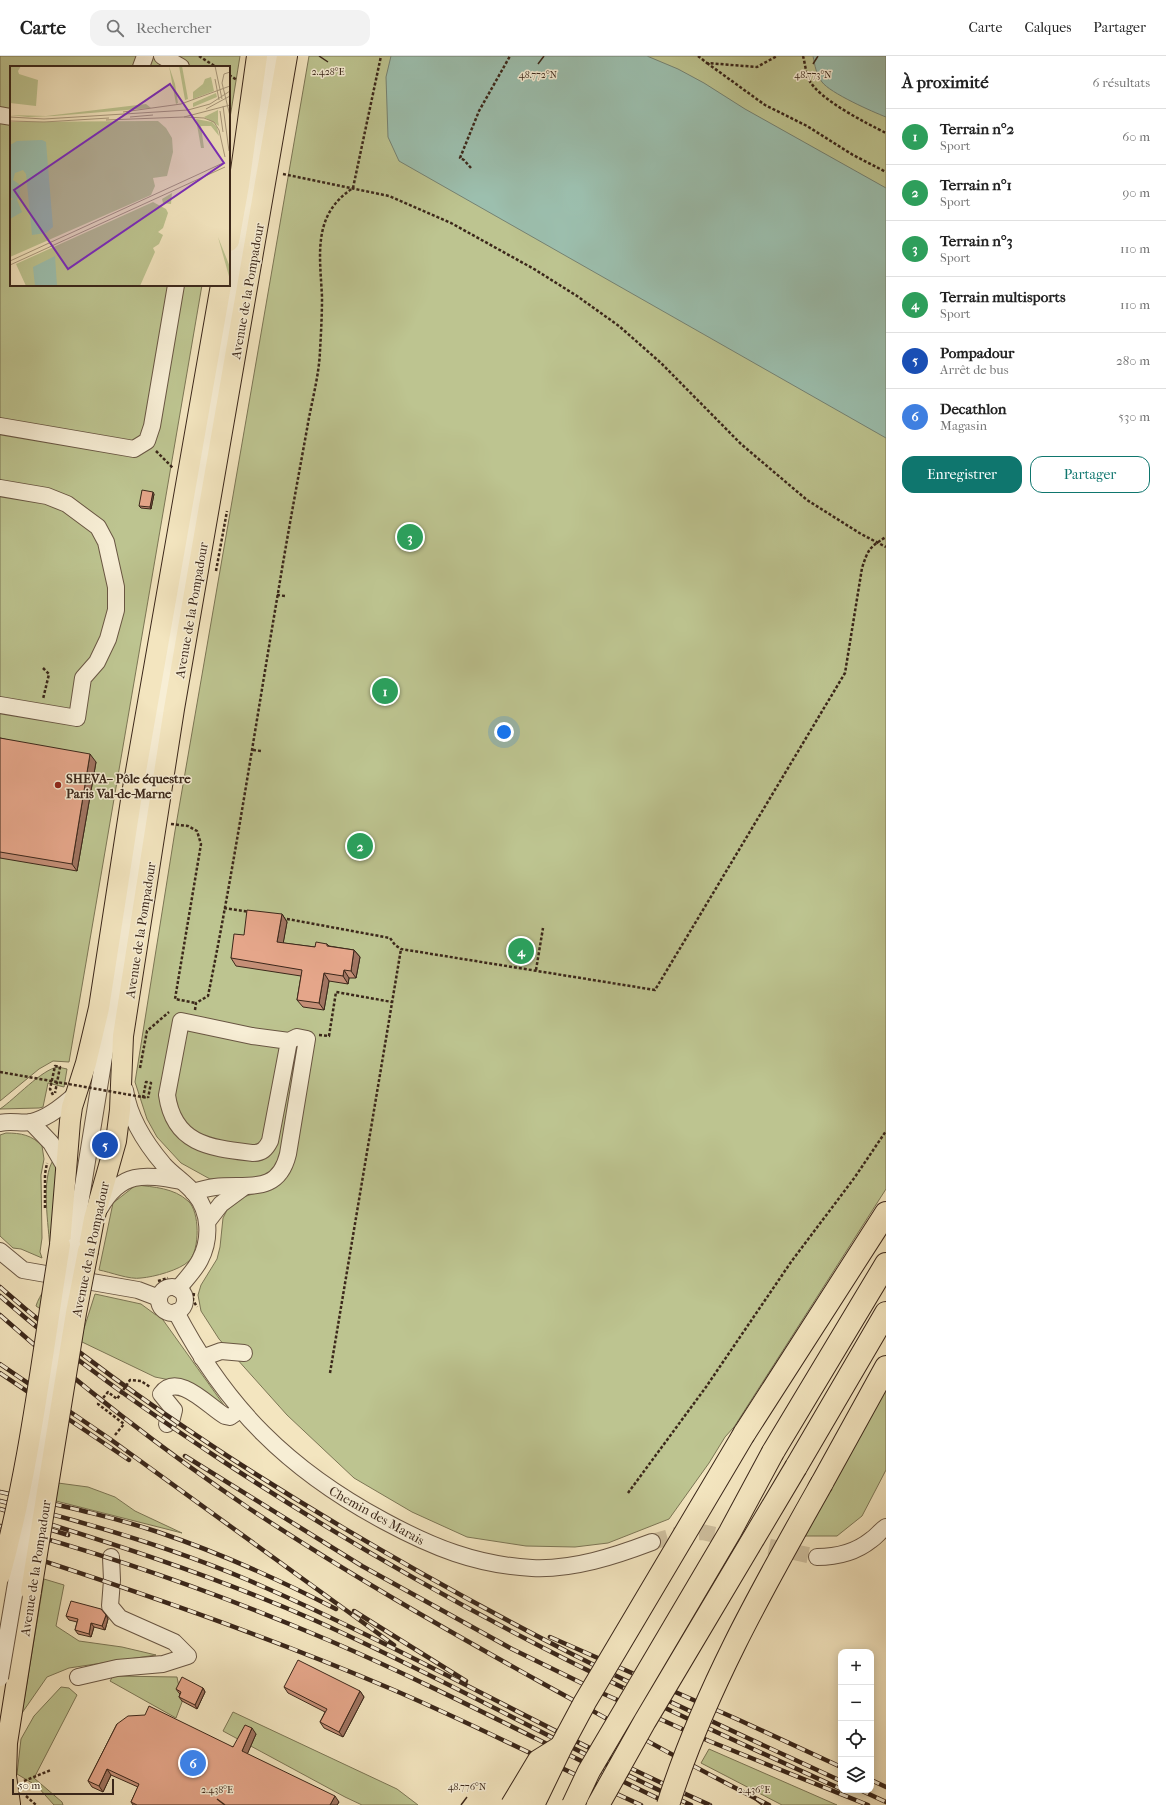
<!DOCTYPE html>
<html lang="fr">
<meta charset="utf-8">
<style>
:root{--surface:#fff;--page:#f2f2f2;--text:#222;--muted:#767676;--line:#e0e0e0;--accent:#0f766e}
body{margin:0;font-family:"IM FELL French Canon",serif;background:var(--page);color:var(--text)}
.controls{position:absolute;right:12px;bottom:12px;display:grid;overflow:hidden;border-radius:8px;box-shadow:0 2px 10px #0003}
.controls button{width:36px;height:36px;display:grid;place-items:center;padding:0;border:0;border-bottom:1px solid var(--line);background:var(--surface);color:var(--text);font:20px sans-serif}
.scale{position:absolute;left:12px;bottom:10px;width:102px;box-sizing:border-box;padding-left:4px;border:2px solid #3b271a;border-top:0;font-size:11px;line-height:14px;white-space:nowrap;color:#3b271a;-webkit-text-stroke:3px #f7eed5;paint-order:stroke}
.you{position:absolute;left:504px;top:676px;width:14px;height:14px;margin:-10px;border:3px solid #fff;border-radius:50%;background:#1a73e8;box-shadow:0 0 0 6px #1a73e833}
.badge{display:grid;place-items:center;width:26px;height:26px;border-radius:50%;background:var(--accent);color:#fff;font-size:13px;font-weight:700}
.pin{position:absolute;translate:-50% -50%;border:2px solid #fff;box-shadow:0 1px 4px #0006}
.list{margin:0;padding:0;list-style:none}
h2{display:flex;justify-content:space-between;align-items:center;height:52px;margin:0;padding:0 16px;font-size:17px}
h2 small{font-size:13px;font-weight:400;color:var(--muted)}
.list li{display:grid;grid-template-columns:26px 1fr auto;gap:12px;align-items:center;box-sizing:border-box;height:56px;padding:0 16px;border-top:1px solid var(--line)}
.list b{display:block;font-size:15px;white-space:nowrap}
.list p{margin:0;font-size:13px;white-space:nowrap;color:var(--muted)}
.list em{font-size:13px;font-style:normal;color:var(--muted)}
.actions{display:flex;gap:8px;padding:12px 16px}
.actions a{flex:1;padding:9px 0;border:1px solid var(--accent);border-radius:12px;text-align:center;font-size:14px;color:var(--accent)}
.actions .main{background:var(--accent);color:#fff}
.icon{flex:none;width:22px;height:22px;fill:none;stroke:currentColor;stroke-width:2;stroke-linecap:round;stroke-linejoin:round}
.map{position:relative;flex:none;width:886px;height:1749px;overflow:hidden}
header{display:flex;align-items:center;gap:24px;box-sizing:border-box;height:56px;padding:0 20px;background:var(--surface);border-bottom:1px solid var(--line)}
header strong{font-size:19px}
nav{display:flex;gap:22px;margin-inline-start:auto;font-size:14px}
.search{width:280px;height:36px;background:var(--page);display:flex;align-items:center;gap:10px;box-sizing:border-box;padding:0 14px;border-radius:12px;color:var(--muted);font-size:15px}
main{display:flex}
aside{flex:1;background:var(--surface)}
.map>svg:first-child{display:block}
.green{fill:#bdc490;stroke:#7c7655}
.water{fill:#9cbfae;stroke:#758273}
.lines{fill:none;stroke-linecap:round;stroke-linejoin:round}
.minor-tunnel{stroke:#cebf9e;stroke-width:16;stroke-dasharray:16 8;stroke-linecap:butt}
.minor-casing{stroke:#695643;stroke-width:18}
.major-casing{stroke:#3b271a;stroke-width:22}
.highway-casing{stroke:#3b271a;stroke-width:24}
.path{stroke:#3b271a;stroke-width:2.5;stroke-dasharray:3 2;stroke-linecap:butt}
.minor{stroke:#f7eed5;stroke-width:16}
.major{stroke:#f3e5bf;stroke-width:20}
.highway{stroke:#f3e5bf;stroke-width:22}
.rail-casing{stroke:#3b271a;stroke-width:4.5}
.rail{stroke:#f7eed5;stroke-width:3;stroke-dasharray:9;stroke-linecap:butt}
.minor-bridge-casing{stroke:#695643;stroke-width:18;stroke-linecap:butt}
.major-bridge-casing{stroke:#3b271a;stroke-width:22;stroke-linecap:butt}
.highway-bridge-casing{stroke:#3b271a;stroke-width:24;stroke-linecap:butt}
.path-bridge{stroke:#3b271a;stroke-width:2.5;stroke-dasharray:3 2;stroke-linecap:butt}
.minor-bridge{stroke:#f7eed5;stroke-width:16}
.major-bridge{stroke:#f3e5bf;stroke-width:20}
.highway-bridge{stroke:#f3e5bf;stroke-width:22}
.wall{fill:#c58f77;stroke:#3b271a}
.shaded-wall{fill:#a07461;stroke:#3b271a}
.building{fill:#e5a68a;stroke:#3b271a}
.ticks{fill:none;stroke:#3b271a;stroke-width:1.5}
.poi-dot{fill:#8f2418;stroke:#f7eed5;stroke-width:1.5}
.labels{text-anchor:middle;stroke-width:3;stroke-linejoin:round;paint-order:stroke}
.street-label{font-size:13px;fill:#3b271a;stroke:#f7eed5}
.poi-label{font-size:13px;font-weight:bold;fill:#3b271a;stroke:#f7eed5;text-anchor:start}
.inset-road{fill:none;stroke:#a9997d;stroke-width:1}
.view{fill:#7b2cbf;fill-opacity:0.15;stroke:#7b2cbf;stroke-width:2}
.inset-edge{fill:none;stroke:#3b271a;stroke-width:2}
.ticks-label{font-size:10px;text-anchor:middle;fill:#3b271a;stroke:#f7eed5;stroke-width:3;stroke-linejoin:round;paint-order:stroke}
</style>
<header>
<strong>Carte</strong>
<div class="search"><svg class="icon" aria-label="search" viewBox="0 0 24 24"><circle cx="10" cy="10" r="6"/><path d="M15 15l6 6"/></svg>Rechercher</div>
<nav><a>Carte</a><a>Calques</a><a>Partager</a></nav>
</header>
<main>
<div class="map">
<svg width="886" height="1749" viewBox="0 0 886 1749">
<rect width="100%" height="100%" fill="#f3e5bf"/>
<filter id="stains"><feTurbulence type="fractalNoise" baseFrequency=".005" numOctaves="4"/><feColorMatrix values="0 0 0 0 .2 0 0 0 0 .09 0 0 0 0 .02 0 0 0 .5 -.17"/></filter>
<radialGradient id="worn" r=".72"><stop offset=".6" stop-color="#630" stop-opacity="0"/><stop offset="1" stop-color="#630" stop-opacity=".3"/></radialGradient>
<!-- green -->
<g class="green">
<polygon points="0,0 240,0 229,68 229,11 11,11 11,229 202,229 69,1006 53,1005 39,1013 0,1045"/>
<polygon points="309,0 886,0 886,1133 734,1371 725,1381 709,1407 669,1463 608,1487 575,1491 526,1490 467,1481 412,1456 354,1422 287,1359 219,1283 201,1255 198,1239 201,1229 217,1203 220,1191 223,1162 227,1154 243,1141 256,1137 254,1123 210,1123 181,1107 157,1081 147,1063 135,1026 175,775"/>
<path d="M58 1011 67 1013 64 1031 48 1027 43 1051 39 1052 0 1053C15 1043 42 1013 58 1011Z"/>
<path d="M6 1077C21 1077 32 1079 42 1090L44 1103 41 1119 42 1182 40 1196 42 1202 21 1193 13 1192 0 1180V1079Z"/>
<path d="M54 1103 59 1121 52 1195 42 1254 36 1250C38 1243 41 1240 44 1233 47 1226 51 1202 50 1194 49 1171 40 1122 54 1103Z"/>
<path d="M136 1129C154 1131 174 1132 188 1145 200 1155 200 1194 189 1205 180 1214 154 1221 141 1222 130 1224 110 1216 99 1214L113 1147Z"/>
<polygon points="95,1238 141,1248 156,1259 158,1257 226,1352 185,1327 155,1321 80,1285"/>
<polygon points="886,1327 886,1414 862,1460 837,1480 801,1480"/>
<polygon points="58,1427 88,1431 115,1441 135,1455 182,1477 56,1445"/>
<polygon points="44,1523 64,1529 56,1570 79,1585 122,1591 156,1599 69,1612 47,1621 22,1657"/>
<polygon points="113,1620 177,1621 182,1646 176,1662 110,1625"/>
<polygon points="61,1631 69,1632 77,1639 34,1722 62,1746 63,1749 54,1749 37,1730 17,1718 21,1683 34,1660"/>
<polygon points="233,1656 397,1733 418,1749 362,1749 345,1741 223,1675"/>
<polygon points="709,1693 837,1749 782,1749 701,1707"/>
</g>
<!-- water -->
<g class="water">
<polygon points="391,0 647,0 678,13 704,27 745,53 886,132 886,382 399,105 388,81 386,21"/>
<path d="M813 0H886V61C873 56 830 37 822 26 816 18 815 10 813 0Z"/>
</g>
<g class="lines">
<!-- minor-tunnel -->
<polyline class="minor-tunnel" points="652,1486 684,1477 702,1476 817,1501"/>
<!-- minor casing -->
<g class="minor-casing">
<g id="minor">
<polyline points="162,0 181,11"/>
<polyline points="141,11 145,0"/>
<polyline points="0,59 11,61"/>
<polyline points="0,370 134,393 147,385 152,370 176,229"/>
<polyline points="0,432 47,440 67,448 98,471 106,486 116,531 116,554 108,583 97,606 83,622 77,662 0,649"/>
<path d="M125 1034C129 1061 146 1088 164 1109 173 1119 186 1127 195 1138 210 1156 211 1183 200 1204 195 1214 185 1224 178 1233"/>
<polyline points="31,1066 51,1087 65,1111"/>
<path d="M0 1067C11 1064 22 1068 31 1066 47 1063 65 1048 76 1038"/>
<path d="M193 1136C200 1134 208 1132 215 1131 246 1127 278 1140 288 1098L307 983 297 981 289 985 252 980 181 965 167 1039C174 1089 211 1092 253 1097 262 1097 266 1093 270 1085L289 985"/>
<path d="M100 1152C121 1115 144 1118 181 1125"/>
<polyline points="207,1166 221,1148 244,1131"/>
<polyline points="73,1191 186,499 273,0"/>
<polyline points="0,1195 23,1214 138,1234 159,1242"/>
<circle cx="172" cy="1244" r="13"/>
<path d="M176 1256C226 1352 289 1414 384 1465 432 1491 476 1509 532 1512 573 1514 615 1500 652 1486"/>
<polyline points="202,1302 221,1295 244,1297"/>
<path d="M167 1368 172 1362 174 1354 161 1338C178 1315 209 1351 225 1360L230 1361 240 1354"/>
<path d="M817 1501C836 1501 856 1496 871 1484 877 1480 880 1475 886 1471"/>
<polyline points="78,1621 117,1612 163,1608 188,1600 174,1586 120,1562 110,1550 112,1524 111,1501"/>
</g>
</g>
<!-- major casing -->
<g class="major-casing">
<g id="major">
<polyline points="229,185 239,129 257,0"/>
<polyline points="60,1189 70,1065 72,1051 86,1007 99,952 132,738 221,229"/>
<polyline points="88,1195 94,1163 116,1085 120,1054 123,980 174,653 287,0"/>
<polyline points="10,1748 6,1720 7,1687 31,1535"/>
</g>
</g>
<!-- highway casing -->
<g class="highway-casing">
<g id="highway">
<polyline points="744,1378 886,1157"/>
<polyline points="773,1396 886,1208"/>
<polyline points="796,1411 886,1257"/>
<polyline points="822,1427 886,1311"/>
</g>
</g>
<!-- path -->
<g class="path">
<polyline points="199,0 216,11"/>
<polyline points="698,0 707,7 757,11 777,0"/>
<path d="M803 0C805 7 806 18 809 24 820 44 866 67 886 77"/>
<polyline points="707,7 765,49 807,70 853,99 886,116"/>
<polyline points="229,19 237,24"/>
<polyline points="471,112 464,104 460,102 479,55 510,0"/>
<polyline points="283,118 389,140 451,167 534,213 577,240 619,270 661,307 741,388 807,444 861,478 886,491"/>
<polyline points="156,395 173,412"/>
<polyline points="216,515 227,455"/>
<polyline points="277,539 285,540"/>
<polyline points="43,612 49,618 43,643"/>
<polyline points="253,694 261,695"/>
<polyline points="171,768 188,770 197,775 201,788 175,943 196,947"/>
<polyline points="224,852 250,856"/>
<path d="M282 862 390 882 395 889 401 893 655 934 845 617 862 512C868 494 869 491 886 481"/>
<polyline points="536,914 543,872"/>
<path d="M195 954 196 947 208 940C235 807 255 672 278 537 287 482 297 428 307 373 311 348 319 321 320 295 321 277 322 259 322 241 320 198 312 159 353 132L381 0"/>
<polyline points="319,979 329,980 336,936 392,946"/>
<polyline points="140,1012 147,975 169,956"/>
<polyline points="53,1039 50,1033 55,1010 60,1011 55,1037"/>
<polyline points="143,1042 146,1026 151,1027 148,1042"/>
<polyline points="45,1152 45,1118 47,1107"/>
<polyline points="158,1225 168,1222"/>
<polyline points="194,1237 193,1244 197,1251"/>
<polyline points="330,1317 401,893"/>
<polyline points="115,1379 124,1368 98,1348 108,1336 117,1343 130,1324 141,1325 150,1331"/>
<polyline points="628,1437 706,1331 791,1206 855,1121 886,1075"/>
<polyline points="24,1725 51,1714"/>
<polyline points="26,1740 36,1749"/>
</g>
<!-- minor -->
<use href="#minor" class="minor"/>
<!-- major -->
<use href="#major" class="major"/>
<!-- highway -->
<use href="#highway" class="highway"/>
<!-- rail casing -->
<g class="rail-casing">
<g id="rail">
<path d="M0 1231C71 1294 150 1349 229 1401 339 1472 453 1537 570 1597 659 1642 750 1683 841 1725"/>
<path d="M0 1240C69 1301 144 1353 221 1404 321 1470 424 1530 530 1585 632 1638 737 1686 841 1733"/>
<path d="M0 1259C79 1329 163 1394 250 1453 345 1516 443 1572 542 1627 617 1668 692 1711 769 1749"/>
<polyline points="0,1308 110,1383 394,1589"/>
<polyline points="0,1317 129,1404"/>
<polyline points="185,1400 362,1510 512,1593 604,1638 709,1685 868,1749"/>
<path d="M0 1436C53 1448 107 1459 158 1476 220 1497 278 1523 336 1553"/>
<path d="M0 1445C85 1466 168 1490 248 1524 406 1592 554 1680 710 1749"/>
<path d="M0 1453C106 1485 212 1519 314 1564 442 1621 563 1691 691 1749"/>
<polyline points="32,1468 68,1479"/>
<path d="M0 1470C112 1500 222 1539 328 1584 445 1634 557 1695 672 1749"/>
<path d="M0 1491C131 1533 262 1578 389 1632 474 1668 556 1711 641 1749"/>
<polyline points="0,1498 18,1503"/>
<polyline points="354,1555 466,1625"/>
<polyline points="550,1581 739,1664 841,1711"/>
<polyline points="871,1724 886,1731"/>
<polyline points="860,1734 886,1746"/>
</g>
</g>
<!-- rail -->
<use href="#rail" class="rail"/>
<!-- minor-bridge casing -->
<g class="minor-bridge-casing">
<polyline id="minor-bridge" points="0,1622 73,1191"/>
</g>
<!-- major-bridge casing -->
<g class="major-bridge-casing">
<g id="major-bridge">
<path d="M0 1519C30 1411 42 1299 60 1189"/>
<polyline points="31,1535 76,1257 88,1195"/>
<polyline points="511,1749 538,1704 562,1689"/>
</g>
</g>
<!-- highway-bridge casing -->
<g class="highway-bridge-casing">
<g id="highway-bridge">
<polyline points="533,1749 562,1689 585,1646 744,1378"/>
<polyline points="573,1749 589,1715 730,1476 773,1396"/>
<polyline points="598,1749 645,1665 796,1411"/>
<path d="M668 1749C704 1635 764 1530 822 1427"/>
</g>
</g>
<!-- path-bridge -->
<polyline class="path-bridge" points="0,1016 148,1042"/>
<!-- minor-bridge -->
<use href="#minor-bridge" class="minor-bridge"/>
<!-- major-bridge -->
<use href="#major-bridge" class="major-bridge"/>
<!-- highway-bridge -->
<use href="#highway-bridge" class="highway-bridge"/>
</g>
<!-- wall -->
<g class="wall">
<polygon points="154,438 151,453 141,452 139,450"/>
<polygon points="0,682 96,706 77,815 0,802"/>
<polygon points="282,858 287,866 283,887 315,891 327,888 329,890 354,894 360,901 356,922 349,922 348,928 329,925 324,954 303,951 297,944 301,920 236,910 231,902 244,879"/>
<polygon points="106,1559 108,1563 105,1574 94,1571 91,1581 78,1578 75,1574 77,1566 69,1564 66,1560"/>
<polygon points="284,1631 360,1635 364,1641 343,1681 324,1672 320,1666 325,1656 288,1637"/>
<polygon points="203,1632 205,1636 197,1653 182,1645 179,1641 180,1638 179,1637 176,1633"/>
<polygon points="117,1668 233,1691 256,1678 247,1698 339,1746 337,1749 133,1749 131,1746 138,1731 111,1719 103,1736 92,1731 88,1725"/>
</g>
<!-- shaded-wall -->
<g class="shaded-wall">
<polygon points="153,436 154,438 151,453 150,451"/>
<polygon points="90,698 96,706 77,815 72,808"/>
<polygon points="282,858 287,866 282,894 277,886"/>
<polygon points="354,894 360,901 356,922 351,915"/>
<polygon points="344,914 349,922 348,928 343,920"/>
<polygon points="324,917 329,925 324,954 319,947"/>
<polygon points="106,1559 108,1563 105,1574 102,1570"/>
<polygon points="91,1567 94,1571 91,1581 89,1578"/>
<polygon points="203,1632 205,1636 197,1653 195,1649"/>
<polygon points="360,1635 364,1641 343,1681 339,1676"/>
<polygon points="252,1672 256,1678 246,1701 242,1695"/>
<polygon points="107,1713 111,1719 103,1736 99,1730"/>
<polygon points="335,1740 339,1746 337,1749 330,1749"/>
</g>
<!-- building -->
<g class="building">
<polygon points="142,434 153,436 150,451 139,450"/>
<polygon points="0,682 90,698 72,808 0,796"/>
<polygon points="247,854 282,858 277,886 315,891 316,886 327,888 327,890 354,894 351,915 344,914 343,920 324,917 319,947 297,944 302,914 231,902 234,878 244,879"/>
<polygon points="71,1545 101,1553 106,1559 102,1570 91,1567 89,1578 75,1574 78,1563 66,1560"/>
<polygon points="298,1604 360,1635 339,1676 320,1666 327,1653 284,1631"/>
<polygon points="182,1621 203,1632 195,1649 179,1641 181,1636 176,1633"/>
<polygon points="149,1650 233,1691 245,1669 252,1672 242,1695 335,1740 330,1749 137,1749 131,1746 139,1728 107,1713 99,1730 88,1725 117,1668 128,1660 145,1659"/>
</g>
<!-- ticks -->
<path class="ticks" d="M319 0 328 6M538 8 544 0M813 8 818 0M217 1743 225 1749M754 1743 762 1749M461 1749 467 1741"/>
<!-- markers -->
<circle class="poi-dot" cx="58" cy="729" r="4"/>
<g class="labels">
<!-- street labels -->
<g class="street-label">
<text transform="translate(247 235) rotate(-80)" y="5">Avenue de la Pompadour</text>
<text transform="translate(191 554) rotate(-80)" y="5">Avenue de la Pompadour</text>
<text transform="translate(140 874) rotate(-81)" y="5">Avenue de la Pompadour</text>
<text transform="translate(90 1193) rotate(-78)" y="5">Avenue de la Pompadour</text>
<text transform="translate(377 1459) rotate(29)" y="5">Chemin des Marais</text>
<text transform="translate(35 1512) rotate(-81)" y="5">Avenue de la Pompadour</text>
</g>
<!-- poi labels -->
<g class="poi-label">
<text x="66" y="727">SHEVA– Pôle équestre<tspan x="66" dy="15">Paris Val-de-Marne</tspan></text>
</g>
</g>
<!-- overview -->
<g transform="translate(10 10)">
<rect width="220" height="220" fill="#f3e5bf"/>
<path d="M0 0H11L8 5 9 8 28 14 26 40 0 37ZM159 0 165 18 168 37 166 38ZM169 0H172L178 33 175 34ZM201 11 204 25 183 33V26L193 18 195 13ZM206 27 207 31 183 41V37ZM136 38 141 42 44 50 18 51 0 49 36 50ZM208 44V55L209 60 194 51ZM186 53 202 56 207 61 209 70 201 60H191L194 82H191ZM140 55H148L156 62 162 72 163 86 157 110 143 112 145 120 141 129 0 191V56ZM162 127 161 138 153 137 152 133ZM143 136 156 143 158 147 153 162 148 166 153 169 149 178 143 182 145 186 130 220H16L6 198ZM208 171 220 201V216V214Z" fill="#bdc490"/>
<path d="M32 74 36 76 43 161 36 167 22 169 16 108 13 104 5 107 3 114 9 118 10 128 7 134 12 146 0 153V135L3 133 0 131V79L7 75ZM45 190 47 220H25L23 201Z" fill="#9cbfae"/>
<path class="inset-road" d="M205 0 212 33M220 6 214 8 212 17 220 50M205 13 209 34M213 40 219 85M196 43 220 30M210 45 213 66M113 46 171 38 220 20M0 51 34 53 178 44 200 38 220 25M120 51 143 49M174 51 194 52 204 56 209 64 215 91M96 54 174 51 220 39M0 55 34 56 99 52M0 195 213 97M0 199 215 101"/>
<path class="view" d="M160 18 214 97 58 203 4 124Z"/>
<rect width="220" height="220" class="inset-edge"/>
</g>
<g class="ticks-label">
<text x="328" y="19">2.428°E</text>
<text x="538" y="22">48.772°N</text>
<text x="813" y="22">48.773°N</text>
<text x="467" y="1734">48.776°N</text>
<text x="217" y="1737">2.438°E</text>
<text x="754" y="1737">2.436°E</text>
</g>
<rect width="100%" height="100%" filter="url(#stains)"/>
<rect width="100%" height="100%" fill="url(#worn)"/>
</svg>
<div class="controls">
<button>+</button>
<button>−</button>
<button><svg class="icon" aria-label="locate" viewBox="0 0 24 24"><circle cx="12" cy="12" r="6"/><path d="M12 2v4M12 18v4M2 12h4M18 12h4"/></svg></button>
<button><svg class="icon" aria-label="layers" viewBox="0 0 24 24"><path d="M12 4l9 5-9 5-9-5zM3 14l9 5 9-5"/></svg></button>
</div>
<div class="scale">50 m</div>
<div class="you"></div>
<div class="pin badge" style="left:385px;top:635px;background:#2e9e5b">1</div>
<div class="pin badge" style="left:360px;top:790px;background:#2e9e5b">2</div>
<div class="pin badge" style="left:410px;top:481px;background:#2e9e5b">3</div>
<div class="pin badge" style="left:521px;top:895px;background:#2e9e5b">4</div>
<div class="pin badge" style="left:105px;top:1089px;background:#1a4fb4">5</div>
<div class="pin badge" style="left:193px;top:1707px;background:#3f7fe0">6</div>
</div>
<aside>
<h2>À proximité<small>6 résultats</small></h2>
<ul class="list">
<li><span class="badge" style="background:#2e9e5b">1</span><div><b>Terrain n°2</b><p>Sport</p></div><em>60 m</em></li>
<li><span class="badge" style="background:#2e9e5b">2</span><div><b>Terrain n°1</b><p>Sport</p></div><em>90 m</em></li>
<li><span class="badge" style="background:#2e9e5b">3</span><div><b>Terrain n°3</b><p>Sport</p></div><em>110 m</em></li>
<li><span class="badge" style="background:#2e9e5b">4</span><div><b>Terrain multisports</b><p>Sport</p></div><em>110 m</em></li>
<li><span class="badge" style="background:#1a4fb4">5</span><div><b>Pompadour</b><p>Arrêt de bus</p></div><em>280 m</em></li>
<li><span class="badge" style="background:#3f7fe0">6</span><div><b>Decathlon</b><p>Magasin</p></div><em>530 m</em></li>
</ul>
<div class="actions"><a class="main">Enregistrer</a><a>Partager</a></div>
</aside>
</main>
